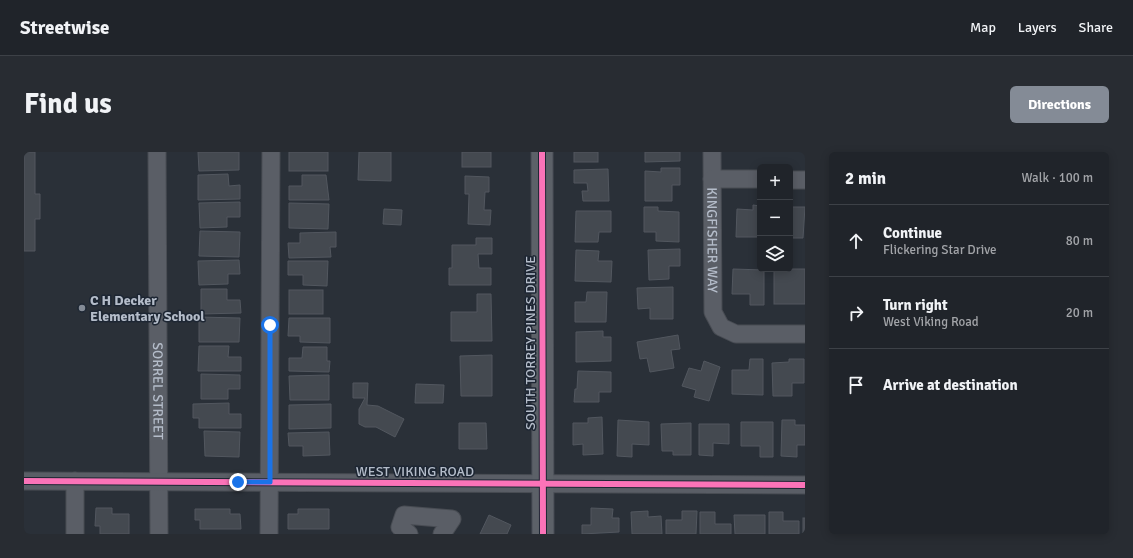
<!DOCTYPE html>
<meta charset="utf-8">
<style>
:root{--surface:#20242a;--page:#282c32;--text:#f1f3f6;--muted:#a2a4a8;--line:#3d4147;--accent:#848b96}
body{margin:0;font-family:Signika,sans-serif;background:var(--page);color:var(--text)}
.controls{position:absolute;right:12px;top:12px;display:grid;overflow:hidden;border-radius:6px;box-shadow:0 2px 10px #0003}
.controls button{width:36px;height:36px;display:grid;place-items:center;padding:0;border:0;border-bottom:1px solid var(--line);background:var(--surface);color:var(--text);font:20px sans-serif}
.stop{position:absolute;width:12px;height:12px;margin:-9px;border:3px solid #1a73e8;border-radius:50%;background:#fff}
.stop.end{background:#1a73e8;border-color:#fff;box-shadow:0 1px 4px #0008}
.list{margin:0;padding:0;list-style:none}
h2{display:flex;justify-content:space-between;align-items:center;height:52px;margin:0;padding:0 16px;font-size:17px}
h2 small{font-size:13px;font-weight:400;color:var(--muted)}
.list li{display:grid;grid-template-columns:26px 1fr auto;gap:12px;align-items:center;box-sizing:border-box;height:72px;padding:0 16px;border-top:1px solid var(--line)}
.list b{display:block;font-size:15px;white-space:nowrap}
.list p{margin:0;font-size:13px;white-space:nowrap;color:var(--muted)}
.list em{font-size:13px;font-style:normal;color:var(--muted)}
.icon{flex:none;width:22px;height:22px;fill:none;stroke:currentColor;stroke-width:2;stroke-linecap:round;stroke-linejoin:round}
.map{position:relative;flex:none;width:781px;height:382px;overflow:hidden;border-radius:6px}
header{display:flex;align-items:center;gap:24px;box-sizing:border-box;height:56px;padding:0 20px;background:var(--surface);border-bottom:1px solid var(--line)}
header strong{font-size:19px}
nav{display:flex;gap:22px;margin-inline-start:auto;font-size:14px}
.intro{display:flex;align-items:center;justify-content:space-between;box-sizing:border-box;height:96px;padding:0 24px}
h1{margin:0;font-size:28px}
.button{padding:10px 18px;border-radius:6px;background:var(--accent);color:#fff;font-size:14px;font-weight:700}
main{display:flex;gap:24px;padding:0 24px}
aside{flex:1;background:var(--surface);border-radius:6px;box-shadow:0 2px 10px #0003}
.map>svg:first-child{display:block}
.building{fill:#444950;stroke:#52575f}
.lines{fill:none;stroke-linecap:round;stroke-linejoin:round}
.minor-casing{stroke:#484c53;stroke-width:19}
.major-casing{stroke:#484c55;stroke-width:23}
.minor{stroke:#5a5e66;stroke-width:17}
.major{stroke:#5c6168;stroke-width:21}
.cycleway-casing{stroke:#1d2633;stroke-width:8}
.cycleway{stroke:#fb73b8;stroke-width:6}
.route{stroke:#1a73e8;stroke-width:5}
.poi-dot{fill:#848b96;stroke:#1d2633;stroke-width:1.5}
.labels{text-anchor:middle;stroke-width:3;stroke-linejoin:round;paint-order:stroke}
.street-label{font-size:14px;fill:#b4bcc9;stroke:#1d2633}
.poi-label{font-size:14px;font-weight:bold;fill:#b4bcc9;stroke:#1d2633;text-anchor:start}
</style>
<header>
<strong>Streetwise</strong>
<nav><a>Map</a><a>Layers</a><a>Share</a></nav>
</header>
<div class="intro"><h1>Find us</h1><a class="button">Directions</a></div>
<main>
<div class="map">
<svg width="781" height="382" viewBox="0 0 781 382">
<rect width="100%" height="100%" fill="#2a3038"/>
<!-- building -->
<g class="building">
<polygon points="0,0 11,0 11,42 16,42 16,67 11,67 11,99 0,99"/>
<polygon points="174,0 215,0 215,18 175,19"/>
<rect x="265" y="0" width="39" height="19"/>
<polygon points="335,0 367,0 367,29 334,28"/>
<rect x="438" y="0" width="29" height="15"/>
<rect x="550" y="0" width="24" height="10"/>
<polygon points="621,0 656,0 656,9 621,10"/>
<polygon points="637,16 656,16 656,33 648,33 648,49 621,49 621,19 637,20"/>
<polygon points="584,17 585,49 559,49 558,39 564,39 563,31 550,31 550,18"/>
<polygon points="204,22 205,34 216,33 216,47 174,48 174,23"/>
<polygon points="278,23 302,23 305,48 265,48 265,34 278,34"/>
<polygon points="441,24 465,25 465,40 461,40 460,58 467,58 466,73 444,72 445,42 441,42"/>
<polygon points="216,50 216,65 203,65 203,75 176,76 175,51"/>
<polygon points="265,51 305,52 304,77 265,76"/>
<polygon points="729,53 736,54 736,85 712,85 713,57 729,58"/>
<polygon points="620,55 634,55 634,59 655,60 655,90 632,89 632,80 620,80"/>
<polygon points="766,55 781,55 779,86 766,86"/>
<polygon points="360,57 378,58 377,73 359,72"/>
<polygon points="552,59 587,59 587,80 575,80 574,90 551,90"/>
<polygon points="176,79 216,80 215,105 175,104"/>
<polygon points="312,80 312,95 306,95 307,105 265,106 264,91 276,91 276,81"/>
<polygon points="452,86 468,86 468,102 454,102 455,116 467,116 467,133 425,133 425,116 428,116 428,93 452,93"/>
<polygon points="656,97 656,114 645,114 645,127 625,128 624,98"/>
<polygon points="552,98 575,99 574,109 588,109 587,130 551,129"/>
<polygon points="215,108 216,122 204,122 204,132 175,133 174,109"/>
<polygon points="264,109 304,109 303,134 279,133 279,123 264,123"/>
<polygon points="709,117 740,118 740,153 726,153 726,142 708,142"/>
<rect x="750" y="117" width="31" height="35"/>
<polygon points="649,135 649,167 626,167 626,156 614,157 613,136"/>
<polygon points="177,137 203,137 203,148 216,148 217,161 177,162"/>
<rect x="265" y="138" width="34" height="24"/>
<polygon points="563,140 583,140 582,170 551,170 551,150 562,150"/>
<polygon points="453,142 467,142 468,189 427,189 427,160 453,160"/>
<polygon points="175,165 216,166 215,190 175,190"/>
<polygon points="265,166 306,166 306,191 276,190 276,184 264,184"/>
<polygon points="579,179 579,185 587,185 587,209 552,210 552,180"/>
<polygon points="654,183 656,197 647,198 650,216 626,220 623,206 616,207 613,190"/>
<polygon points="175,194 205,194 204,205 217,205 217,219 174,219"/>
<polygon points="279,195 303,195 303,209 306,209 305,220 265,219 265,206 278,206"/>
<polygon points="468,203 468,244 437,244 436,204"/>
<polygon points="726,207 739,207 739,243 708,242 708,218 725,218"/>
<polygon points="765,207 780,207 780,231 768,231 768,244 749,244 748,211 765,210"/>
<polygon points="680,209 696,215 685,249 670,245 672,238 658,234 665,216 677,219"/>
<polygon points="554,219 587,220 587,240 575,240 575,250 550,250 551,237 553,237"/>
<polygon points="177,222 216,223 216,237 204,237 204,247 177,247"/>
<polygon points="305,223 305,248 266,248 265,224"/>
<polygon points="329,231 344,231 343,253 354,254 380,267 371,285 352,275 341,275 335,272 335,257 341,246 329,246"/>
<polygon points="392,232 420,233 419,251 391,251"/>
<polygon points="205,251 205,262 217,262 217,276 175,276 175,266 169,266 169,252"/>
<polygon points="307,252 307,276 265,277 265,253"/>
<polygon points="578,265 579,302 559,303 559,292 549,293 549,271 564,271 564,266"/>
<polygon points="594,268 625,270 625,293 608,292 608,305 593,304"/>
<polygon points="758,268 771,268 771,273 781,273 781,293 773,293 773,305 757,304"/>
<polygon points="717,270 749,270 749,305 736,305 736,294 717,294"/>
<polygon points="435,271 462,271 463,297 435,297"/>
<polygon points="667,271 667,303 649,303 649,299 638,299 637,272"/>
<polygon points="675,272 705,272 705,292 689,291 689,304 675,303"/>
<polygon points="180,279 216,280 215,305 181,304"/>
<polygon points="305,280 306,303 279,304 279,294 265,294 264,281"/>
<polygon points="72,356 88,356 88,362 105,362 105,382 76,382 76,374 71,374"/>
<polygon points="567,356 589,357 588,366 595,366 595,380 558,382 558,373 567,373"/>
<polygon points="171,357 206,357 206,362 216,362 217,377 176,377 176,368 171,368"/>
<polygon points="274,357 305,357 305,377 264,377 264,362 274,362"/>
<polygon points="624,359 624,365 637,364 638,382 608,382 607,360"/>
<polygon points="658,359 673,359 672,382 642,382 642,368 658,368"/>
<polygon points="676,360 691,360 691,372 707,372 707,382 676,382"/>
<polygon points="745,360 759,360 759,369 775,369 775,382 745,382"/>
<polygon points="465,363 487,373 483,382 456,382"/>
<polygon points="710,363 741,363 741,382 711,382"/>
<rect x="779" y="366" width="2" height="16"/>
</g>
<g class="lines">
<!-- minor casing -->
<g class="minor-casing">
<g id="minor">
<path id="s1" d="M133 0 135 382"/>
<path id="s2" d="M688 0 689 160 697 175 712 182H781"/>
<polyline points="688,27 736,27"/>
<polyline points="766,28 781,28"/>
<polyline points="0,329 781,333"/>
<polyline points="51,382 51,329"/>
<polyline points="245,382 247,0"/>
<polyline points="385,382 376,375 380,363 428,367 418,382"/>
</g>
</g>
<!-- major casing -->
<g class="major-casing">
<polyline id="major" points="518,0 519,382"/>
</g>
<!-- minor -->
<use href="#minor" class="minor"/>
<!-- major -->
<use href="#major" class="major"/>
<!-- cycleway casing -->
<g class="cycleway-casing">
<g id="cycleway">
<polyline points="518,0 519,382"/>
<polyline points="0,329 781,333"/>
</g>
</g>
<!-- cycleway -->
<use href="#cycleway" class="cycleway"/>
</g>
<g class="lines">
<!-- route -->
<polyline class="route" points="214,330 246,330 246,173"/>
</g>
<!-- markers -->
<circle class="poi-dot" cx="58" cy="156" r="4"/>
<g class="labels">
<!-- street labels -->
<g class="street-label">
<text dy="5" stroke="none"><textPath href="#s2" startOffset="88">KINGFISHER WAY</textPath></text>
<text transform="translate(506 191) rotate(-90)" y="5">SOUTH TORREY PINES DRIVE</text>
<text dy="5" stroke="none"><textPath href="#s1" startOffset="239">SORREL STREET</textPath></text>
<text x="391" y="324">WEST VIKING ROAD</text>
</g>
<!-- poi labels -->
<g class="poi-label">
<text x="66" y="153">C H Decker<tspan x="66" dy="16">Elementary School</tspan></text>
</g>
</g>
</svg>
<div class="controls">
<button>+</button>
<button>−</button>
<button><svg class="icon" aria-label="layers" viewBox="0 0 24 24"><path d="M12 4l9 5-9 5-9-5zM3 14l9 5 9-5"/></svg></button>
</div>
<div class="stop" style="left:246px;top:173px"></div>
<div class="stop end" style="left:214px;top:330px"></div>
</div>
<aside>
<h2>2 min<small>Walk · 100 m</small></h2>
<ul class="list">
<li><svg class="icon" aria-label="ahead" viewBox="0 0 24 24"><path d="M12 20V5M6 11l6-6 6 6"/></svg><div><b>Continue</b><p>Flickering Star Drive</p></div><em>80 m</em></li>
<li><svg class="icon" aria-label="right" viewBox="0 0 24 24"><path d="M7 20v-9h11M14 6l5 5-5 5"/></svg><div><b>Turn right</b><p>West Viking Road</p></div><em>20 m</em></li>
<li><svg class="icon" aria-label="arrive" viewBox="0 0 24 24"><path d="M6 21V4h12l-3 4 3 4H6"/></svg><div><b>Arrive at destination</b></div></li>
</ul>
</aside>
</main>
